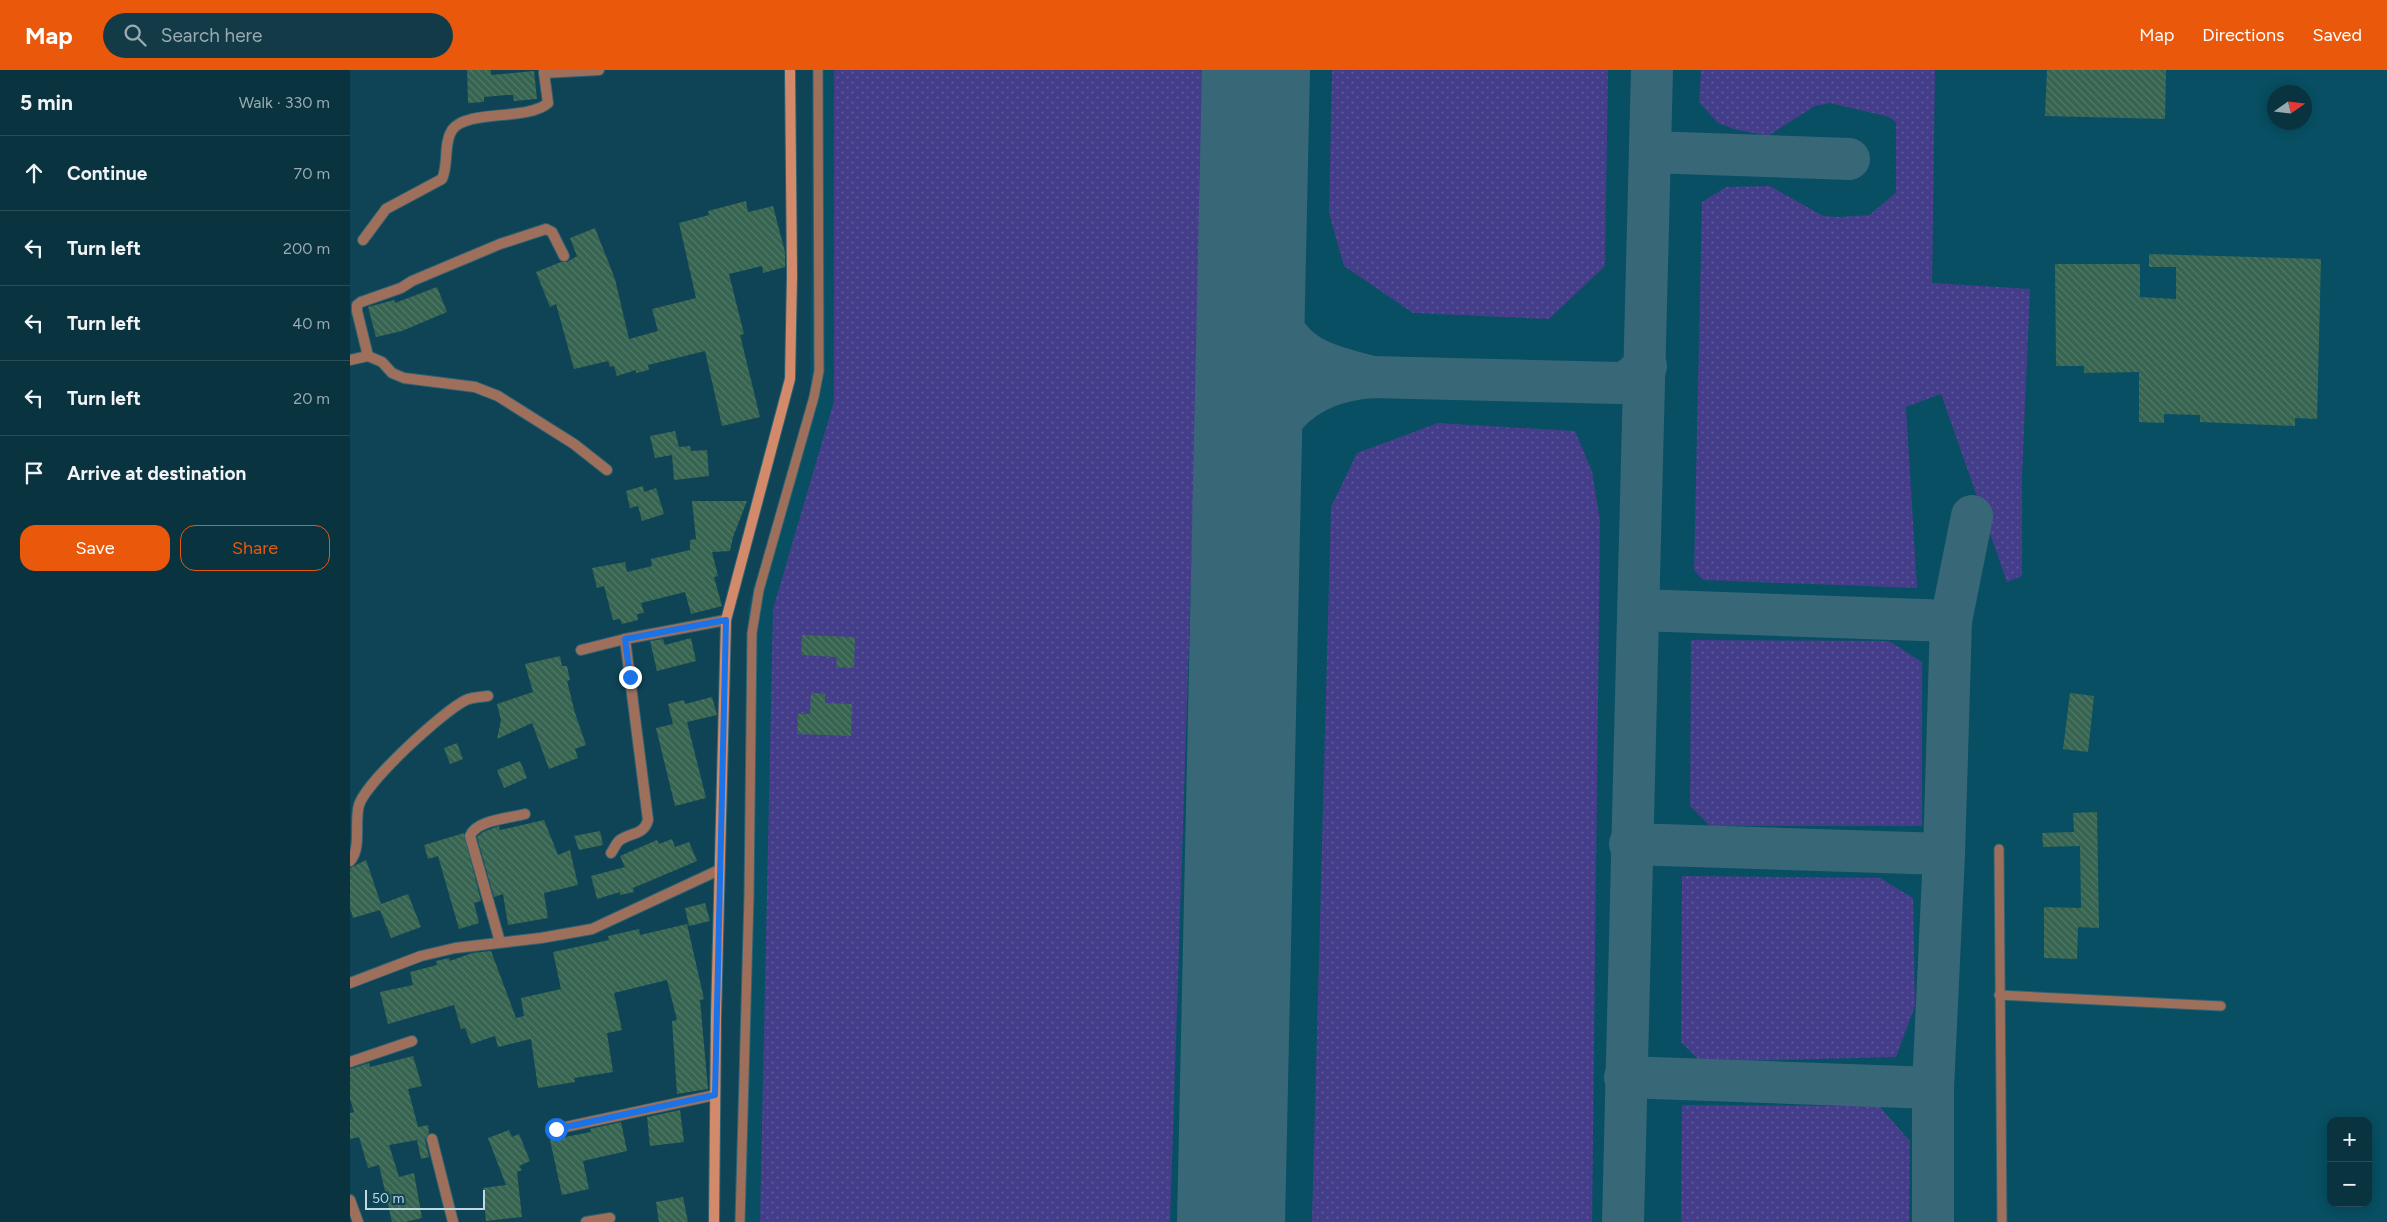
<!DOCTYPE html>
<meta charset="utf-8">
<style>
:root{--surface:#0a3340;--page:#133b47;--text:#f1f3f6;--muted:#99aab1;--line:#2a4e59;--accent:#ea580c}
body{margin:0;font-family:Figtree,sans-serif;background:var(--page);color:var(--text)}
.controls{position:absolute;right:15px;bottom:15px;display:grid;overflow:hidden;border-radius:10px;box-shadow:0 2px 12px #0003}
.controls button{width:45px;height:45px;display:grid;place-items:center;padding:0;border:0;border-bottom:1px solid var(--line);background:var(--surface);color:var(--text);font:25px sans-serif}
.compass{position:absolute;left:1917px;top:15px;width:45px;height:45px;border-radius:50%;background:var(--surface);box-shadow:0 2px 12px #0003;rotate:76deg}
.scale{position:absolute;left:15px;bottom:12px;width:120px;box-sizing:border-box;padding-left:5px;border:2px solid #c0dae4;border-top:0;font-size:14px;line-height:18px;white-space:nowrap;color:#c0dae4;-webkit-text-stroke:4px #0e4455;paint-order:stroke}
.stop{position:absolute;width:15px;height:15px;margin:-11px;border:4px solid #1a73e8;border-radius:50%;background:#fff}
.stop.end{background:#1a73e8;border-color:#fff;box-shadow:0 1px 5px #0008}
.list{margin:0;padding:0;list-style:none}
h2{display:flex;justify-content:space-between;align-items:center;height:65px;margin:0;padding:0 20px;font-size:21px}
h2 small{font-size:16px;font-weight:400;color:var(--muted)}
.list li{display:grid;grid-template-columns:32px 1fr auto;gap:15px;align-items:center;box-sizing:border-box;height:75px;padding:0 20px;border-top:1px solid var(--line)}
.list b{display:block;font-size:19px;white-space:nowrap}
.list em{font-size:16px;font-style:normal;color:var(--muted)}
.actions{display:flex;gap:10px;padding:15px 20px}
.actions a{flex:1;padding:11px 0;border:1px solid var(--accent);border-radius:15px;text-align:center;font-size:18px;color:var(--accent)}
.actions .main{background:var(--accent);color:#fff}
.icon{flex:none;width:28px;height:28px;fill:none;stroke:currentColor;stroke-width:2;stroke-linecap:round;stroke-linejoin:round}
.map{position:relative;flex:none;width:2037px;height:1152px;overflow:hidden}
header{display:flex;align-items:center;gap:30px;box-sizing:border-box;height:70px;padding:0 25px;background:var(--accent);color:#fff}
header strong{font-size:24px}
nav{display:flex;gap:28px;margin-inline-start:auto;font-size:18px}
.search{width:350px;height:45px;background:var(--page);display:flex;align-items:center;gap:12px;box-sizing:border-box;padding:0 18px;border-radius:28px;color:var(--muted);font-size:19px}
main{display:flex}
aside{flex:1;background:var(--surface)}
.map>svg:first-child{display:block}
.built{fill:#084f63;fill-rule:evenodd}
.grass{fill:url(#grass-dots)}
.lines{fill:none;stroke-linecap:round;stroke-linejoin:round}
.taxiway{stroke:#386878;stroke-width:42}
.runway{stroke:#386878;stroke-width:108}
.building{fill:url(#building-back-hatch)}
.service-casing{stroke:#326272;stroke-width:11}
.minor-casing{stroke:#326272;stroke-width:12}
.secondary-casing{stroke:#326272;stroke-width:12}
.service{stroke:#9e705c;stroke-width:9}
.minor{stroke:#9e705c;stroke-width:10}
.secondary{stroke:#d38a6b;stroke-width:10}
.route{stroke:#1a73e8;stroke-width:6}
</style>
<header>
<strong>Map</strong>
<div class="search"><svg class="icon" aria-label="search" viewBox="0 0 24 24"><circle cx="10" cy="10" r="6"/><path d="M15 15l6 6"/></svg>Search here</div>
<nav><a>Map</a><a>Directions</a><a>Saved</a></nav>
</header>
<main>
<aside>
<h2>5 min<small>Walk · 330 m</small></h2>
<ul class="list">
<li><svg class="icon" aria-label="ahead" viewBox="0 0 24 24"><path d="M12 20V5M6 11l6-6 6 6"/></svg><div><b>Continue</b></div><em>70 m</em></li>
<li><svg class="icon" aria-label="left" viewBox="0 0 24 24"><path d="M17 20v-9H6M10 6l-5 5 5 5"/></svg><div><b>Turn left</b></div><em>200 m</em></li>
<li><svg class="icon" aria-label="left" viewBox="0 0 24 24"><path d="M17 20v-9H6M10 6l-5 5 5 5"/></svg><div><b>Turn left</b></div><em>40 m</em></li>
<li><svg class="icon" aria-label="left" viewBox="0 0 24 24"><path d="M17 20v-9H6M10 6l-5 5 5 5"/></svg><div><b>Turn left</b></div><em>20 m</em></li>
<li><svg class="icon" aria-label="arrive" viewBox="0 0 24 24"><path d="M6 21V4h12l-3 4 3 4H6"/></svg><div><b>Arrive at destination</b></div></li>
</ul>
<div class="actions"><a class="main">Save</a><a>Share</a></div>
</aside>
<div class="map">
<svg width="2037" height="1152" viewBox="0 0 2037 1152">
<defs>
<pattern id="grass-dots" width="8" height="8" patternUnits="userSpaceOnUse" patternTransform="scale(1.25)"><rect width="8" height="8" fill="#443d89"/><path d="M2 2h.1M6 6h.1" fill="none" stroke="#5d589a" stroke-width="1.8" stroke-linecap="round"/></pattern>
<pattern id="building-back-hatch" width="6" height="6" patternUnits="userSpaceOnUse" patternTransform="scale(1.25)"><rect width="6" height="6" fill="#366450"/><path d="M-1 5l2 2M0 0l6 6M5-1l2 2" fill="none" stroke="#517a69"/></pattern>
</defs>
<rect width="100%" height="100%" fill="#0e4455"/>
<!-- built -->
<path class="built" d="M462 0H2037V1152H384L395 805 398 537 460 324ZM1924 22H1954V52H1924ZM1981 1051H2018V1133H1981Z"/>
<!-- grass -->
<g class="grass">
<polygon points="484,0 854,0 853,143 820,1152 410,1152 423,539 484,331"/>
<polygon points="982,0 1258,0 1255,196 1199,249 1063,243 994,196 979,143"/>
<polygon points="1351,0 1585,0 1582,213 1680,219 1672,406 1672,506 1657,512 1591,324 1556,337 1567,518 1353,510 1344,500 1352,132 1376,117 1420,116 1473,146 1490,147 1519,145 1546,123 1546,52 1539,47 1480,33 1465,36 1418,66 1384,59 1368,53 1349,32"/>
<polygon points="1088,353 1225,361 1242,401 1250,451 1242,1152 962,1152 981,437 1007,383"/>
<polygon points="1341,570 1539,571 1572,592 1572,756 1360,756 1340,736"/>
<polygon points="1332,806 1530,808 1563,828 1565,936 1546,987 1351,992 1331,972"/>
<polygon points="1332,1035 1529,1036 1560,1071 1559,1152 1331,1152"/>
</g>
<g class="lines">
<!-- taxiway -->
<g class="taxiway">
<polyline points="1300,82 1499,89"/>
<path d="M901 207C915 229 928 257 947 276 966 294 997 300 1022 307"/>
<path d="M897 428C918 359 942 313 1022 307L1269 313 1278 311 1296 296"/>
<polyline points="1289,540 1601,551"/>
<polyline points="1280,774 1594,784"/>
<polyline points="1275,1007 1583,1018"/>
<path d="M1273 1152C1280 768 1294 384 1302 0"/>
<polyline points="1583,1152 1583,1018 1594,784 1601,551 1622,446"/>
</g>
<!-- runway -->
<polyline class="runway" points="881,1152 906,0"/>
</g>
<!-- building -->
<g class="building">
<polygon points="117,0 141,0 141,5 184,1 187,29 164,31 163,25 157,25 134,27 134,32 118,33"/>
<polygon points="1697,0 1816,0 1815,49 1695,46"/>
<polygon points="396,131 398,142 423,136 435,182 435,197 413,203 412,196 379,204 394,264 390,265 410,347 372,356 355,281 298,295 299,300 286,303 286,300 267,306 264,296 260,297 258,291 224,299 206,234 200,237 186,202 211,192 217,192 227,186 220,168 245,158 265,209 279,269 308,261 302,239 346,228 329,153 359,145 358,141"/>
<polygon points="1799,184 1971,189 1967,349 1945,348 1945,356 1850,352 1850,345 1814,344 1814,353 1789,352 1789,302 1734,303 1734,296 1706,296 1705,194 1790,194 1790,227 1826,229 1826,197 1799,197"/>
<polygon points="87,217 97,242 52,261 26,267 18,237 44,230 45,233"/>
<polygon points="325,361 329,377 340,376 341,381 357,380 359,406 324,410 322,385 305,388 300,366"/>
<polygon points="293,416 294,422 306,418 314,444 292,451 288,436 280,438 276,421"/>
<polygon points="342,431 397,431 383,467 380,481 362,482 368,506 364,507 372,536 341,544 335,522 291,533 294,543 287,544 288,550 272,554 270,549 263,550 254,516 247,518 242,498 275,492 277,502 302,496 301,489 340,480 340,470 346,469"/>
<polygon points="452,565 505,567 504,598 486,597 487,587 451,585"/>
<polygon points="341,568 346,591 307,601 300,571 313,569 315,575"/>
<polygon points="210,586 212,596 217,596 220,610 217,611 225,643 236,675 225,679 228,688 199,699 182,653 147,669 151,650 147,634 183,622 175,594"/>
<polygon points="461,623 475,624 475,633 502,634 501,666 447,664 448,644 460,644"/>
<polygon points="1720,623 1744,626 1738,682 1713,679"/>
<polygon points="362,627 367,645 337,652 356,728 325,736 306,658 323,654 318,634 334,630 335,634"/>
<polygon points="107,673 113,689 100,694 94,678"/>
<polygon points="170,691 177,708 154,718 147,700"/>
<polygon points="1747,742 1749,858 1728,857 1727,889 1694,888 1694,837 1731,838 1730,776 1693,777 1692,763 1724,762 1723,743"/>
<polygon points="194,750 208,785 220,780 228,815 194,823 198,848 158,855 153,824 144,827 127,767 133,762 146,757 149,756 150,760"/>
<polygon points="250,761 253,775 229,780 224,766"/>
<polygon points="114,763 131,831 124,833 129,853 109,859 88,786 78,789 74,775"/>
<polygon points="322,769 325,777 339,772 347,791 283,818 284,822 270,825 270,822 247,829 241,806 275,797 270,786 307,770 309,774"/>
<polygon points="16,790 31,834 58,824 71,857 41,868 30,840 3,848 0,838 0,798"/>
<polygon points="355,833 360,851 339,856 335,838"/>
<polygon points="337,854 354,929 350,930 358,1019 327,1024 322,951 327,950 317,910 264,923 272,960 257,963 263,1002 224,1008 225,1012 188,1018 181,969 148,977 145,966 121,974 115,958 111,959 104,935 38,954 30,922 63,915 60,902 87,895 86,891 99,888 100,891 122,883 141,881 166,948 174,946 171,928 211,919 203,882 259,870 258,866 289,859 290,865"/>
<polygon points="63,986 72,1016 58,1019 68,1057 78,1055 79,1063 75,1070 79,1087 71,1089 67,1070 39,1075 49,1107 64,1103 72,1148 55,1152 42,1152 29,1095 18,1098 9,1067 0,1069 0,1043 4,1042 0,1029 0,999 19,993 20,997"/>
<polygon points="330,1040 334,1072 300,1076 297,1047"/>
<polygon points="271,1052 277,1081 233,1091 239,1119 212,1125 200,1070 241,1062 240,1059"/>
<polygon points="159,1060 162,1067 169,1064 180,1091 169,1096 172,1100 167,1102 172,1147 136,1151 133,1118 156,1115 138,1068"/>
<polygon points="333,1127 338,1152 309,1152 306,1132"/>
</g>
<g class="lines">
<!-- service casing -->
<g class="service-casing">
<g id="service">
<polyline points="1649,779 1652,1152"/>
<polyline points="1649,925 1871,936"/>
<polyline points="390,1152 399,826 402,563 409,520 464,327 469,301 468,0"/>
</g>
</g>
<!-- minor casing -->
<g class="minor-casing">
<g id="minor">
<polyline points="194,0 194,3 249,0"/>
<path d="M13 170 36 139 92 109C99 94 93 74 102 60 117 39 178 51 198 33L194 3"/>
<polyline points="18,286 7,241 7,235 11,232 51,218 62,211 150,174 196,159 202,162 214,186"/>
<polyline points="0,290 18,286 32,292 42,303 54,308 125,317 148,326 224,374 257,400"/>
<polyline points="231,580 275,569 376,550"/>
<path d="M261 783C264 779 266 773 270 770 282 762 294 765 298 750L275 569"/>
<path d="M0 791C12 778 4 752 9 735 16 712 93 641 116 630 122 627 131 627 138 626"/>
<path d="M150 872 120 766C126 750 160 748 175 744"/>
<polyline points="0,913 71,886 105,878 191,868 242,859 369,800"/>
<polyline points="0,992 62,971"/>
<polyline points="206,1059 365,1025"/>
<polyline points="82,1069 103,1152"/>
<polyline points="0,1130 8,1152"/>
<polyline points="236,1152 260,1148"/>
</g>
</g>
<!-- secondary casing -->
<g class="secondary-casing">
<polyline id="secondary" points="364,1152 366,948 376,550 440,309 442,205 440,0"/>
</g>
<!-- service -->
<use href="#service" class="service"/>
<!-- minor -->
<use href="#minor" class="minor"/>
<!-- secondary -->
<use href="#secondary" class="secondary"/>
</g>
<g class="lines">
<!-- route -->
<polyline class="route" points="206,1059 365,1025 376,550 275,569 280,607"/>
</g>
</svg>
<div class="controls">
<button>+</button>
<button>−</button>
</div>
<svg class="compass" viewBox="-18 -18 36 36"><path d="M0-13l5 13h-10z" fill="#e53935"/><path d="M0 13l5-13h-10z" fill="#99aab1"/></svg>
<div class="scale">50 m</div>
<div class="stop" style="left:206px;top:1059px"></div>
<div class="stop end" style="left:280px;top:607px"></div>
</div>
</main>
